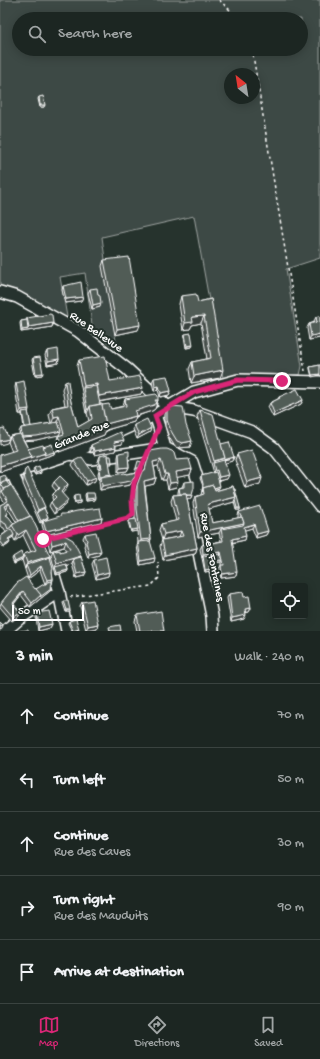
<!DOCTYPE html>
<meta charset="utf-8">
<style>
:root{--surface:#1c2622;--page:#29322f;--text:#f1f3f6;--muted:#a0a5a5;--line:#3a4340;--accent:#db2777}
body{margin:0;font-family:"Gochi Hand",sans-serif;background:var(--page);color:var(--text)}
.controls{position:absolute;right:12px;bottom:12px;display:grid;overflow:hidden;border-radius:4px;box-shadow:0 2px 10px #0003}
.controls button{width:36px;height:36px;display:grid;place-items:center;padding:0;border:0;border-bottom:1px solid var(--line);background:var(--surface);color:var(--text);font:20px sans-serif}
.compass{position:absolute;left:224px;top:68px;width:36px;height:36px;border-radius:50%;background:var(--surface);box-shadow:0 2px 10px #0003;rotate:330deg}
.scale{position:absolute;left:12px;bottom:10px;width:72px;box-sizing:border-box;padding-left:4px;border:2px solid #fff;border-top:0;font-size:11px;line-height:14px;white-space:nowrap;color:#fff;-webkit-text-stroke:3px #26332d;paint-order:stroke}
.stop{position:absolute;width:12px;height:12px;margin:-9px;border:3px solid #db2777;border-radius:50%;background:#fff}
.stop.end{background:#db2777;border-color:#fff;box-shadow:0 1px 4px #0008}
.list{margin:0;padding:0;list-style:none}
h2{display:flex;justify-content:space-between;align-items:center;height:52px;margin:0;padding:0 16px;font-size:17px}
h2 small{font-size:13px;font-weight:400;color:var(--muted)}
.list li{display:grid;grid-template-columns:26px 1fr auto;gap:12px;align-items:center;box-sizing:border-box;height:64px;padding:0 16px;border-top:1px solid var(--line)}
.list b{display:block;font-size:15px;white-space:nowrap}
.list p{margin:0;font-size:13px;white-space:nowrap;color:var(--muted)}
.list em{font-size:13px;font-style:normal;color:var(--muted)}
.icon{flex:none;width:22px;height:22px;fill:none;stroke:currentColor;stroke-width:2;stroke-linecap:round;stroke-linejoin:round}
.map{position:relative;flex:none;width:320px;height:631px;overflow:hidden}
.search{position:absolute;background:var(--surface);box-shadow:0 2px 10px #0003;left:12px;right:12px;top:12px;height:44px;display:flex;align-items:center;gap:10px;box-sizing:border-box;padding:0 14px;border-radius:22px;color:var(--muted);font-size:15px}
.sheet{height:372px;background:var(--surface)}
nav{display:flex;justify-content:space-around;align-items:center;box-sizing:border-box;height:56px;border-top:1px solid var(--line);background:var(--surface);font-size:11px;color:var(--muted)}
nav a{display:grid;justify-items:center;gap:2px}
nav .on{color:var(--accent)}
.map>svg:first-child{display:block}
.green{fill:#3e4944;stroke:#9ea4a2;fill-rule:evenodd}
.lines{fill:none;stroke-linecap:round;stroke-linejoin:round}
.minor-casing{stroke:#fff;stroke-width:14}
.path{stroke:#fff;stroke-width:1.5;stroke-dasharray:3 3;stroke-linecap:butt}
.minor{stroke:#26332d;stroke-width:11}
.wall{fill:#464f4b;stroke:#fff;fill-rule:evenodd}
.shaded-wall{fill:#39403d;stroke:#fff}
.building{fill:#515c57;stroke:#fff}
.route{stroke:#db2777;stroke-width:5}
.labels{text-anchor:middle;stroke-width:4;stroke-linejoin:round;paint-order:stroke}
.street-label{font-size:12px;fill:#fff;stroke:#26332d}
</style>
<div class="map">
<svg width="320" height="631" viewBox="0 0 320 631">
<rect width="100%" height="100%" fill="#26332d"/>
<filter id="ink" filterUnits="userSpaceOnUse"><feTurbulence type="fractalNoise" baseFrequency=".025" numOctaves="2"/><feDisplacementMap in="SourceGraphic" scale="8" xChannelSelector="R" yChannelSelector="G"/><feConvolveMatrix kernelMatrix="1 2 1 2 8 2 1 2 1" color-interpolation-filters="sRGB"/></filter>
<g filter="url(#ink)">
<!-- green -->
<path class="green" d="M0 0H320V258L286 269 302 366 300 375 223 378 194 216 102 237 117 349 93 332 85 273 60 277 67 317 61 324 21 303 0 296ZM19 19H301V49H19ZM230 74H254V98H230Z"/>
<g class="lines">
<!-- minor casing -->
<g class="minor-casing">
<g id="minor">
<polyline points="0,292 17,297 78,331 127,369 168,407"/>
<polyline points="169,407 194,411 252,432 274,448 320,506"/>
<polyline points="155,415 159,427 165,448 192,462 199,484 198,496 189,504 212,616 213,631"/>
<polyline points="70,454 91,459 165,448"/>
<polyline points="12,473 43,539 59,592 67,631"/>
<polyline points="0,477 70,454 155,415 194,392 238,380 320,382"/>
<polyline points="5,631 19,619 59,592"/>
</g>
</g>
<!-- path -->
<g class="path">
<polyline points="219,0 231,11 237,19"/>
<polyline points="252,49 305,371"/>
<polyline points="62,534 128,518 133,514 132,500 134,483 145,462"/>
<polyline points="70,597 151,586 159,578 158,562"/>
</g>
<!-- minor -->
<use href="#minor" class="minor"/>
</g>
<!-- wall -->
<g class="wall">
<polygon points="39,97 44,107 40,107 38,99"/>
<polygon points="104,260 138,330 115,335 102,266"/>
<polygon points="63,286 83,297 81,301 65,303 62,290"/>
<polygon points="90,289 100,307 92,309 88,293"/>
<polygon points="181,296 198,302 211,299 220,378 191,383 189,369 192,362 207,359 201,323 192,325 190,329 183,330 179,304"/>
<polygon points="320,316 320,338 309,340 307,328 309,324 315,322 314,321 316,317"/>
<polygon points="27,318 53,323 52,327 21,332 20,323 21,321 27,320"/>
<polygon points="185,334 192,347 186,348 184,336"/>
<polygon points="47,351 59,359 58,363 47,365 45,355"/>
<polygon points="33,358 42,375 35,376 32,360"/>
<polygon points="79,360 110,381 141,394 99,402 100,404 111,409 123,406 123,405 125,399 158,400 155,409 152,411 136,416 134,422 106,430 104,435 59,452 56,444 58,436 60,436 59,434 36,440 24,440 28,449 43,447 54,452 54,454 0,472 0,455 12,452 8,442 10,436 20,434 19,432 21,428 24,428 22,414 19,414 15,387 16,383 28,411 31,427 51,423 49,415 52,408 65,405 62,389 65,382 71,402 78,427 89,421 87,413 86,413 77,366"/>
<polygon points="320,365 312,377 310,369 310,367"/>
<polygon points="154,378 171,391 169,395 160,397 158,390 154,391 152,382"/>
<polygon points="279,397 303,400 301,404 273,417 268,407 270,403 278,399"/>
<polygon points="167,408 190,447 179,448 175,447 169,437 165,426 165,414"/>
<polygon points="200,410 221,444 234,457 232,461 225,463 227,479 219,481 219,488 215,490 215,491 233,486 240,508 240,510 236,510 234,502 209,509 212,523 238,518 238,516 239,512 268,531 266,535 256,538 252,528 244,530 245,540 232,543 236,576 221,578 219,569 221,565 221,562 209,563 210,571 205,572 200,549 202,545 221,541 219,533 198,537 193,503 195,497 201,495 203,486 200,478 201,476 214,473 197,416"/>
<polygon points="134,425 150,432 137,439 133,429"/>
<polygon points="122,444 116,445 115,451 94,455 93,452 90,452 90,449 91,445"/>
<polygon points="150,451 176,460 192,469 190,475 177,477 176,487 168,489 166,480 162,480 158,466 154,467 156,478 154,484 145,486 151,539 150,541 154,562 140,565 137,546 138,543 137,531 131,532 128,522 129,520 135,519 135,491 142,471 145,470"/>
<polygon points="119,453 128,459 129,467 127,471 118,472 118,457"/>
<polygon points="237,454 260,484 245,488 235,460"/>
<polygon points="100,456 108,456 112,464 109,464 111,474 110,476 126,474 138,472 136,476 130,485 100,490 99,481 100,479 99,480 98,473 100,468 98,468 97,464"/>
<polygon points="74,461 95,481 86,485 72,465"/>
<polygon points="34,468 41,473 35,475 33,470"/>
<polygon points="25,470 44,508 48,517 47,519 44,520 102,518 101,522 45,535 42,525 43,521 40,523 23,484 23,478"/>
<path d="M0 477 7 479 6 481 50 556V557L53 579 52 584 50 588V591L30 607 21 595 14 604 19 616 12 621 0 607V606L1 603 17 583 36 589 45 584 40 570 28 579 22 560 14 564 12 559 13 557 23 558 24 554 31 552 23 535 15 541 13 537 8 540 9 544 3 548 0 544V537L6 532 4 528 0 526V505L5 503 0 495 2 490 0 486ZM7 507 17 523 14 524 7 516 5 508Z"/>
<polygon points="54,482 67,488 62,493 66,504 54,514 49,506 51,502 53,500 52,498 53,494 56,491 52,486"/>
<polygon points="184,482 191,499 187,499 197,548 195,554 163,560 160,546 162,540 168,539 162,540 159,530 161,524 176,521 171,501 173,495 178,495 178,492 179,488 182,487"/>
<polygon points="86,493 94,500 86,501 85,495"/>
<polygon points="74,496 80,501 80,503 75,504 73,498"/>
<path d="M61 533 81 556V557L86 572 84 576 76 578 72 564 67 565 68 570 67 572 56 575 51 555 53 550 50 551 48 542 50 536ZM64 547 66 551 60 552 56 551 55 550Z"/>
<polygon points="85,534 99,555 88,558 84,546 85,544 83,538"/>
<polygon points="94,560 109,572 108,576 96,579 92,564"/>
<polygon points="229,594 244,597 251,608 249,612 245,613 244,619 231,622 227,598"/>
<polygon points="64,601 70,612 66,612 63,603"/>
<polygon points="82,602 98,624 97,628 86,630 80,606"/>
<polygon points="37,613 52,624 50,628 38,631 36,617"/>
<polygon points="137,615 164,631 137,631 135,621"/>
<polygon points="69,621 79,631 72,631 68,623"/>
</g>
<!-- shaded-wall -->
<g class="shaded-wall">
<polygon points="40,105 45,105 44,107 40,107"/>
<polygon points="83,297 81,301 65,303 66,299"/>
<polygon points="101,303 100,307 92,309 93,305"/>
<polygon points="204,316 201,323 192,325 190,329 183,330 185,323 192,317"/>
<polygon points="53,323 52,327 21,332 22,330 28,329 29,327"/>
<polygon points="140,325 138,330 115,335 117,329"/>
<polygon points="320,334 320,338 309,340 311,336"/>
<polygon points="193,345 192,347 186,348 187,346"/>
<polygon points="59,359 58,363 47,365 48,361"/>
<polygon points="223,370 220,378 191,383 194,376"/>
<polygon points="43,373 42,375 35,376 36,374"/>
<polygon points="320,374 320,375 312,377 312,375"/>
<polygon points="97,384 95,390 83,388 84,386"/>
<polygon points="159,386 158,390 154,391 155,387"/>
<polygon points="143,388 141,394 97,402 99,396"/>
<polygon points="171,391 169,395 160,397 161,393"/>
<polygon points="155,400 158,400 155,409 152,411 133,417 135,411"/>
<polygon points="303,400 301,404 273,417 274,413"/>
<polygon points="29,409 28,413 22,412 22,414 19,414 21,410"/>
<polygon points="87,409 89,409 87,413 86,413"/>
<polygon points="59,416 56,424 51,425 54,417"/>
<polygon points="136,416 134,422 106,430 104,435 59,452 62,445 105,424"/>
<polygon points="151,428 150,432 137,439 139,435"/>
<polygon points="61,431 59,435 36,440 21,441 22,437"/>
<polygon points="9,439 7,443 0,445 0,441"/>
<polygon points="124,440 122,444 112,446 114,442"/>
<polygon points="192,441 190,447 179,448 182,443"/>
<polygon points="116,447 115,451 94,455 95,451"/>
<polygon points="92,448 94,448 93,452 90,452"/>
<polygon points="54,452 54,454 0,472 0,466 32,456"/>
<polygon points="234,457 232,461 223,464 224,460"/>
<polygon points="225,458 223,464 213,463 214,461"/>
<polygon points="161,460 158,466 150,468 153,462"/>
<polygon points="100,464 101,464 100,468 98,468"/>
<polygon points="129,467 127,471 118,472 120,468"/>
<polygon points="136,468 139,468 139,470 135,470"/>
<polygon points="192,469 190,475 174,478 176,472"/>
<polygon points="41,471 41,473 35,475 36,473"/>
<polygon points="138,472 136,476 130,485 100,490 102,486"/>
<polygon points="111,474 109,478 101,477 100,479 99,480 100,476"/>
<polygon points="165,474 168,474 166,480 162,480"/>
<polygon points="229,475 227,479 217,481 219,477"/>
<polygon points="96,477 95,481 86,485 87,481"/>
<polygon points="156,478 154,484 142,487 144,481"/>
<polygon points="262,478 260,484 245,488 247,482"/>
<polygon points="7,479 6,483 1,484 0,486 0,483"/>
<polygon points="178,482 176,487 168,489 170,483"/>
<polygon points="68,484 67,488 60,496 61,492"/>
<polygon points="220,486 219,488 204,493 204,491"/>
<polygon points="192,495 191,499 179,500 181,496"/>
<polygon points="236,497 234,502 206,510 208,504"/>
<polygon points="95,498 94,500 86,501 87,499"/>
<polygon points="68,500 66,504 54,514 56,510"/>
<polygon points="80,501 80,503 75,504 75,502"/>
<polygon points="9,503 7,507 3,510 4,506"/>
<polygon points="45,507 44,511 37,512 38,510"/>
<polygon points="237,508 240,508 240,510 236,510"/>
<polygon points="48,517 47,519 40,523 41,521"/>
<polygon points="102,518 101,522 45,535 46,531"/>
<polygon points="244,523 242,529 221,529 219,533 198,537 200,532"/>
<polygon points="254,524 252,528 242,531 244,527"/>
<polygon points="138,529 137,531 131,532 131,530"/>
<polygon points="26,530 23,535 15,541 18,535"/>
<polygon points="181,531 179,537 162,540 164,534"/>
<polygon points="268,531 266,535 256,538 257,534"/>
<polygon points="14,535 13,537 7,541 8,539"/>
<polygon points="246,536 245,540 230,543 232,539"/>
<polygon points="151,539 149,545 139,546 141,540"/>
<polygon points="66,541 64,547 50,551 52,545"/>
<polygon points="10,542 9,544 3,548 4,546"/>
<polygon points="197,548 195,554 163,560 165,555"/>
<polygon points="101,551 99,555 88,558 89,554"/>
<polygon points="221,552 220,556 203,556 202,558 203,554"/>
<polygon points="50,556 48,561 26,565 25,569 27,563"/>
<polygon points="81,556 79,562 73,559 72,564 56,568 55,567 57,563"/>
<polygon points="23,558 22,560 14,564 15,562"/>
<polygon points="155,558 154,562 140,565 141,561"/>
<polygon points="222,560 221,562 208,563 209,561"/>
<polygon points="41,566 40,570 28,579 30,575"/>
<polygon points="210,569 210,571 205,572 205,570"/>
<polygon points="68,570 67,572 56,575 57,573"/>
<polygon points="86,572 84,576 76,578 77,574"/>
<polygon points="109,572 108,576 96,579 97,575"/>
<polygon points="237,572 236,576 221,578 222,574"/>
<polygon points="53,579 52,583 45,584 47,580"/>
<polygon points="51,589 50,591 30,607 32,603 41,595"/>
<polygon points="23,591 21,595 11,607 13,603"/>
<polygon points="251,608 249,612 243,613 245,609"/>
<polygon points="67,610 70,610 70,612 66,612"/>
<polygon points="20,612 19,616 12,621 13,617"/>
<polygon points="246,615 244,619 231,622 232,618"/>
<polygon points="52,624 50,628 38,631 39,627"/>
<polygon points="98,624 97,628 86,630 88,626"/>
<polygon points="3,625 2,629 0,630 0,627"/>
</g>
<!-- building -->
<g class="building">
<polygon points="43,96 45,105 40,105 39,97"/>
<polygon points="129,257 140,325 117,329 104,260"/>
<polygon points="81,282 83,297 66,299 63,286"/>
<polygon points="97,288 98,295 100,296 101,303 93,305 90,289"/>
<polygon points="196,294 198,302 211,299 223,370 194,376 192,362 211,358 204,316 192,317 193,322 185,323 181,296"/>
<polygon points="50,314 52,315 53,323 29,327 27,318"/>
<polygon points="320,316 320,334 311,336 309,324 317,322 316,317"/>
<polygon points="27,320 28,329 22,330 21,321"/>
<polygon points="191,333 193,345 187,346 185,334"/>
<polygon points="58,349 59,359 48,361 47,351"/>
<polygon points="105,356 110,381 140,376 143,388 99,396 97,384 84,386 79,360"/>
<polygon points="40,357 43,373 36,374 33,358"/>
<polygon points="320,365 320,374 312,375 310,367"/>
<polygon points="167,376 171,391 161,393 159,386 155,387 154,378"/>
<polygon points="24,381 29,409 21,410 16,383"/>
<polygon points="68,381 71,402 78,427 92,419 90,406 102,404 107,428 62,445 58,436 64,434 59,416 54,417 52,408 68,405 65,382"/>
<polygon points="96,386 100,404 90,406 89,409 87,409 83,388"/>
<polygon points="297,389 303,400 274,413 270,403 280,398 279,397"/>
<polygon points="156,394 158,396 158,400 155,400 157,403 154,405 135,411 136,416 106,424 102,405 109,404 111,409 126,406 125,399"/>
<polygon points="171,406 183,407 186,425 192,441 182,443 177,441 171,431 167,420 167,408"/>
<polygon points="200,410 213,414 225,458 214,461"/>
<polygon points="28,411 31,427 25,428 22,412"/>
<polygon points="147,419 151,428 139,435 134,425"/>
<polygon points="58,422 61,431 37,436 22,437 21,428"/>
<polygon points="4,428 9,439 0,441 0,429"/>
<polygon points="120,432 124,440 114,442 116,447 95,451 94,448 92,448 91,445"/>
<polygon points="20,434 32,456 0,466 0,455 16,450 10,436"/>
<polygon points="229,442 234,457 224,460 229,475 219,477 217,470 215,471 213,463 224,460 225,458 221,444"/>
<polygon points="52,444 54,452 44,455 45,453 43,447"/>
<polygon points="43,445 45,453 31,458 32,456 28,449"/>
<polygon points="162,449 167,449 172,451 174,453 176,460 189,459 192,469 176,472 178,482 170,483 168,474 165,474 161,460 153,462 156,478 144,481 145,491 151,539 141,540 137,509 137,485 142,471 145,470 150,451"/>
<polygon points="252,450 262,478 247,482 237,454"/>
<polygon points="129,451 129,456 128,456 129,467 120,468 119,453"/>
<polygon points="108,454 111,474 100,476 99,469 102,468 101,464 100,464 99,460 100,460 100,456"/>
<polygon points="108,456 111,456 112,462 109,462"/>
<polygon points="82,457 96,477 87,481 74,461"/>
<polygon points="138,461 142,462 139,468 136,468"/>
<polygon points="39,466 41,471 36,473 34,468"/>
<polygon points="27,468 45,507 38,510 25,480 24,474 25,470"/>
<polygon points="138,472 131,481 102,486 101,477 125,473 126,474"/>
<polygon points="216,472 220,486 214,488 213,485 203,488 202,492 203,484 201,476"/>
<polygon points="5,475 7,479 0,483 0,477"/>
<polygon points="60,476 68,484 61,492 68,500 56,510 51,502 56,497 53,494 59,488 54,482"/>
<polygon points="6,481 10,486 4,489 1,484"/>
<polygon points="194,481 194,488 192,495 187,495 186,494 180,494 179,488 184,487 184,482"/>
<polygon points="11,485 30,516 19,521 9,503 4,506 8,514 6,515 9,517 14,524 12,525 11,527 8,529 6,524 0,521 0,505 8,501 2,491"/>
<polygon points="213,485 215,491 233,486 236,497 208,504 212,523 242,517 244,523 200,532 195,497 204,494 203,488"/>
<polygon points="234,489 235,489 240,508 237,508 235,500 236,497"/>
<polygon points="86,493 94,493 95,498 87,499"/>
<polygon points="186,494 197,548 165,555 162,540 183,536 181,531 164,534 161,524 179,520 173,495"/>
<polygon points="79,495 80,501 75,502 74,496"/>
<polygon points="260,506 268,531 257,534 254,524 244,527 246,536 232,539 237,572 222,574 221,565 224,565 221,552 203,554 202,545 223,541 221,529 243,525 244,523 242,517 241,517 239,512"/>
<polygon points="44,508 48,517 41,521 37,512"/>
<polygon points="100,508 102,518 46,531 43,521 60,516 61,514 64,514 77,511"/>
<polygon points="31,516 50,556 27,563 24,554 36,550 26,530 18,535 12,525 21,520"/>
<polygon points="136,519 138,529 131,530 129,520"/>
<polygon points="11,529 14,535 8,539 10,542 4,546 0,541 0,537"/>
<polygon points="96,532 101,551 89,554 86,542 87,541 85,534"/>
<polygon points="61,533 73,540 81,556 57,563 53,550 55,550 56,551 60,550 60,552 70,549 66,541 52,545 50,536"/>
<polygon points="150,541 155,558 141,561 138,542"/>
<polygon points="21,552 23,558 15,562 13,557"/>
<polygon points="220,554 222,560 209,561 210,569 205,570 203,556"/>
<polygon points="50,557 53,569 52,571 53,579 47,580 41,566 30,575 26,565"/>
<polygon points="81,557 86,572 77,574 73,559"/>
<polygon points="106,557 109,572 97,575 94,560"/>
<polygon points="66,564 68,570 57,573 55,567"/>
<polygon points="26,577 35,589 36,588 41,595 32,603 23,591 13,603 20,612 13,617 1,603 17,583"/>
<polygon points="52,581 52,584 50,587 51,589 40,597 41,595 36,589 44,584 46,584 47,582"/>
<polygon points="243,592 244,597 249,596 251,608 245,609 246,615 232,618 229,594"/>
<polygon points="93,600 98,624 88,626 82,602"/>
<polygon points="64,601 68,601 70,610 67,610"/>
<polygon points="49,611 52,624 39,627 37,613"/>
<polygon points="161,611 164,631 140,631 137,615"/>
<polygon points="76,619 79,629 73,631 69,621"/>
<polygon points="0,622 3,625 0,627"/>
<polygon points="120,625 121,631 110,631 109,627"/>
<polygon points="28,630 28,631 20,631"/>
</g>
</g>
<g class="lines" filter="url(#ink)">
<!-- route -->
<polyline class="route" points="43,539 128,518 133,514 132,500 134,483 142,466 159,427 155,416 194,392 238,380 282,381"/>
</g>
<g class="labels">
<!-- street labels -->
<g class="street-label">
<text transform="translate(97 331) rotate(35)" y="4">Rue Bellevue</text>
<text transform="translate(81 434) rotate(-23)" y="4">Grande Rue</text>
<text transform="translate(213 557) rotate(79)" y="4">Rue des Fontaines</text>
</g>
</g>
</svg>
<div class="controls">
<button><svg class="icon" aria-label="locate" viewBox="0 0 24 24"><circle cx="12" cy="12" r="6"/><path d="M12 2v4M12 18v4M2 12h4M18 12h4"/></svg></button>
</div>
<svg class="compass" viewBox="-18 -18 36 36"><path d="M0-13l5 13h-10z" fill="#e53935"/><path d="M0 13l5-13h-10z" fill="#a0a5a5"/></svg>
<div class="scale">50 m</div>
<div class="stop" style="left:43px;top:539px"></div>
<div class="stop end" style="left:282px;top:381px"></div>
<div class="search"><svg class="icon" aria-label="search" viewBox="0 0 24 24"><circle cx="10" cy="10" r="6"/><path d="M15 15l6 6"/></svg>Search here</div>
</div>
<section class="sheet">
<h2>3 min<small>Walk · 240 m</small></h2>
<ul class="list">
<li><svg class="icon" aria-label="ahead" viewBox="0 0 24 24"><path d="M12 20V5M6 11l6-6 6 6"/></svg><div><b>Continue</b></div><em>70 m</em></li>
<li><svg class="icon" aria-label="left" viewBox="0 0 24 24"><path d="M17 20v-9H6M10 6l-5 5 5 5"/></svg><div><b>Turn left</b></div><em>50 m</em></li>
<li><svg class="icon" aria-label="ahead" viewBox="0 0 24 24"><path d="M12 20V5M6 11l6-6 6 6"/></svg><div><b>Continue</b><p>Rue des Caves</p></div><em>30 m</em></li>
<li><svg class="icon" aria-label="right" viewBox="0 0 24 24"><path d="M7 20v-9h11M14 6l5 5-5 5"/></svg><div><b>Turn right</b><p>Rue des Mauduits</p></div><em>90 m</em></li>
<li><svg class="icon" aria-label="arrive" viewBox="0 0 24 24"><path d="M6 21V4h12l-3 4 3 4H6"/></svg><div><b>Arrive at destination</b></div></li>
</ul>
</section>
<nav>
<a class="on"><svg class="icon" aria-label="map" viewBox="0 0 24 24"><path d="M3 6l6-2 6 2 6-2v14l-6 2-6-2-6 2zM9 4v14M15 6v14"/></svg>Map</a>
<a><svg class="icon" aria-label="directions" viewBox="0 0 24 24"><path d="M12 3l9 9-9 9-9-9zM9 14v-3h6M13 9l2 2-2 2"/></svg>Directions</a>
<a><svg class="icon" aria-label="saved" viewBox="0 0 24 24"><path d="M7 4h10v16l-5-4-5 4z"/></svg>Saved</a>
</nav>
